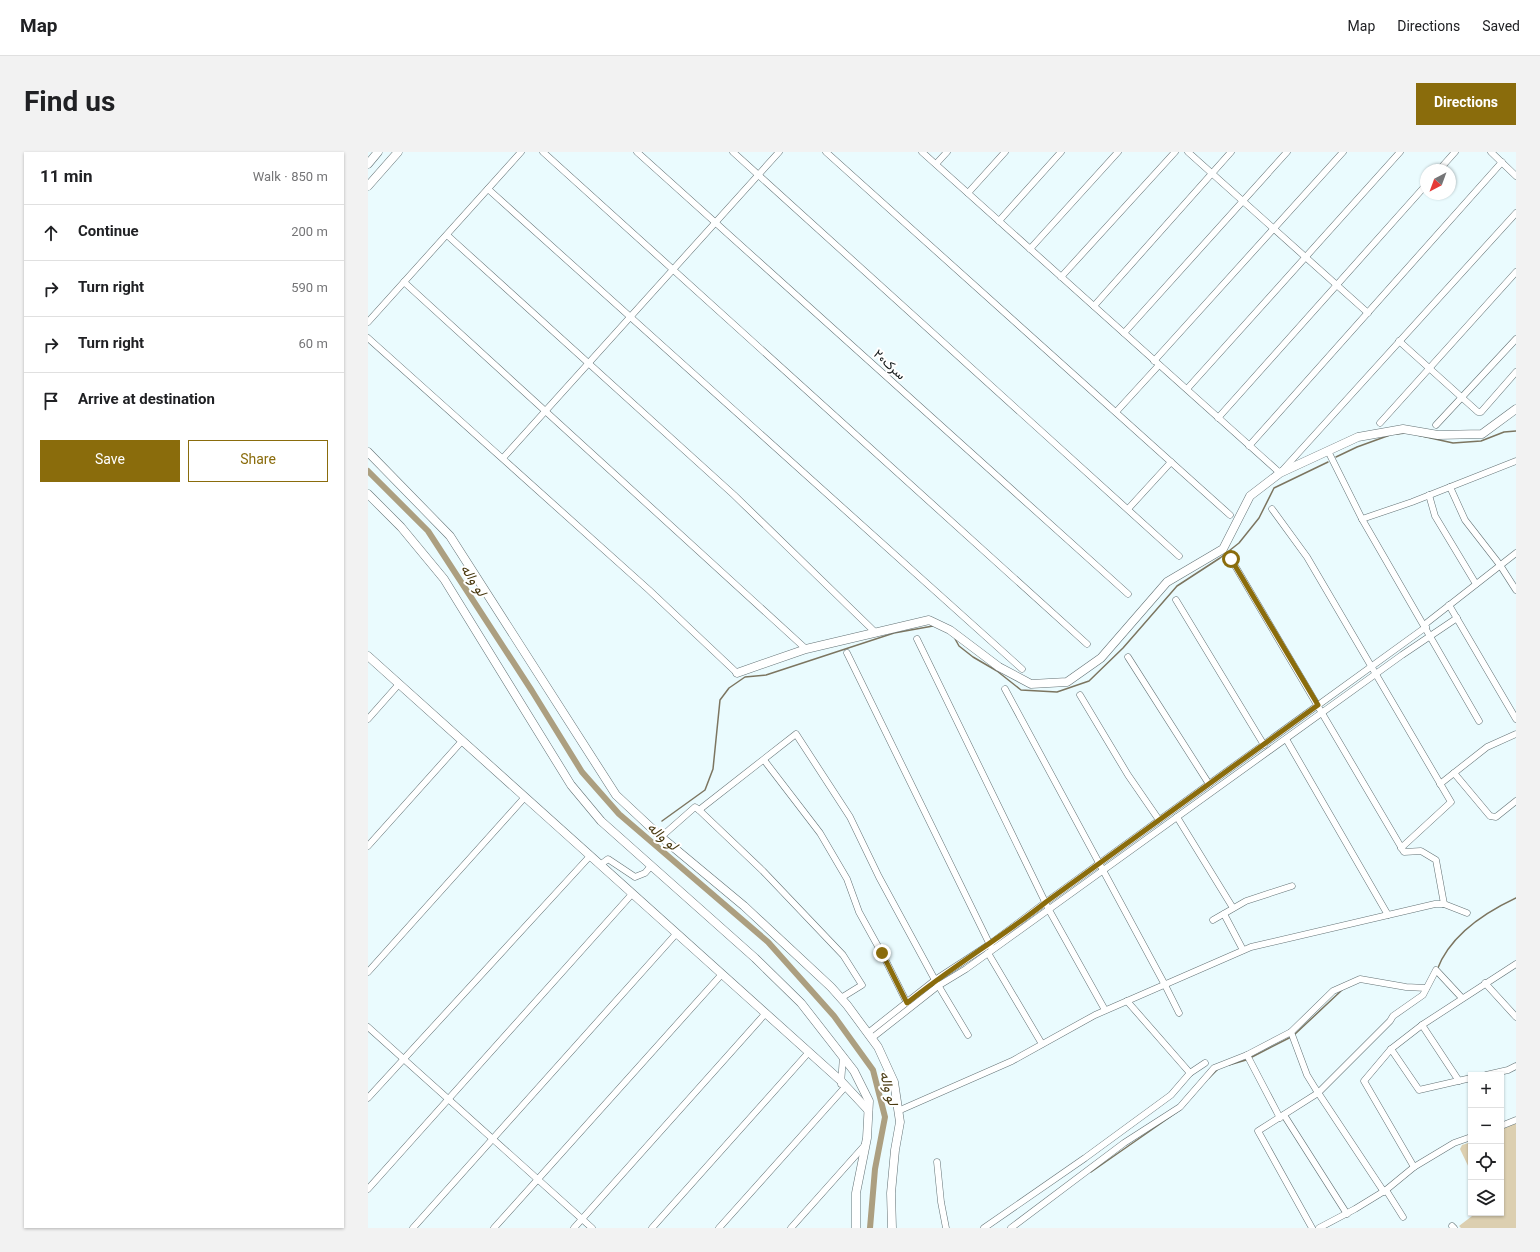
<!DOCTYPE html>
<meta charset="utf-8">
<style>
:root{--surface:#fff;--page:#f2f2f2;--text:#202124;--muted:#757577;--line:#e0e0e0;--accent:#8a6c0c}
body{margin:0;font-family:Georgia,Vazirmatn,serif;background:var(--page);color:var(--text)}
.controls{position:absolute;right:12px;bottom:12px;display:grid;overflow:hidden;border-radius:0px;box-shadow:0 1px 3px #0004}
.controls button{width:36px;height:36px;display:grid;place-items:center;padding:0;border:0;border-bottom:1px solid var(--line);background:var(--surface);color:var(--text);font:20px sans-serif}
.compass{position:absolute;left:1052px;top:12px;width:36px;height:36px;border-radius:50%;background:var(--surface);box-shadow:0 1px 3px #0004;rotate:221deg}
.stop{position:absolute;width:12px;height:12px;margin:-9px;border:3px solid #8a6c0c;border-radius:50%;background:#fff}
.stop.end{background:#8a6c0c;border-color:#fff;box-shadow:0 1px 4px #0008}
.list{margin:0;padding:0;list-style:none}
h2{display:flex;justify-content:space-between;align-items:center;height:52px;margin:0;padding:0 16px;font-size:17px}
h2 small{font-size:13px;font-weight:400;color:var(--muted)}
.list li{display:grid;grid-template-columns:26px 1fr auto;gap:12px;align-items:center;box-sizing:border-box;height:56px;padding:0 16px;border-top:1px solid var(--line)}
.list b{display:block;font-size:15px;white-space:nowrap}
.list em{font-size:13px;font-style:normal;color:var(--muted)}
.actions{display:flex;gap:8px;padding:12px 16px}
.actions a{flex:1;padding:9px 0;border:1px solid var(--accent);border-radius:0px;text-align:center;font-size:14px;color:var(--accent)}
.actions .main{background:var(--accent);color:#fff}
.icon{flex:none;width:22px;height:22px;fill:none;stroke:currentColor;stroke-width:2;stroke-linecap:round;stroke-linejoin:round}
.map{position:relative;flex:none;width:1148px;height:1076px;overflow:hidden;border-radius:0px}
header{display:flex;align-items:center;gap:24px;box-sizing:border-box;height:56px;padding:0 20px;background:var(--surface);border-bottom:1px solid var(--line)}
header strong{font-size:19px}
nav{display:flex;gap:22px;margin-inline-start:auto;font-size:14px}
.intro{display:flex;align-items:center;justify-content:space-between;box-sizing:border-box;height:96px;padding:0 24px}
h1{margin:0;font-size:28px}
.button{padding:10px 18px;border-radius:0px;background:var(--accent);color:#fff;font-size:14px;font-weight:700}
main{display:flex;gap:24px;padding:0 24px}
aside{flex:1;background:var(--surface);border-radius:0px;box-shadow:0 1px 3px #0004}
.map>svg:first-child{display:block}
.green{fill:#dccfb0}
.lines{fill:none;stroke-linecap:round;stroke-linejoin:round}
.stream{stroke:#7c7560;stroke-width:1.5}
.canal{stroke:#ac9f80;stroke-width:6}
.minor-casing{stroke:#637275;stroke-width:7}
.tertiary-casing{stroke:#637275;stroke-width:9}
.minor{stroke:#fff;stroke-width:6}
.tertiary{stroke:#fff;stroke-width:8}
.route{stroke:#8a6c0c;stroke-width:5}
.labels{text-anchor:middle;stroke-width:4;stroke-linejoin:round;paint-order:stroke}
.street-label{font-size:13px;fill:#0d1314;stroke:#fff}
.water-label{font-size:14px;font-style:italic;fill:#493a11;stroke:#fff}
</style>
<header>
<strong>Map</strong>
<nav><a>Map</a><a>Directions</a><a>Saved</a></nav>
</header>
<div class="intro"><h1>Find us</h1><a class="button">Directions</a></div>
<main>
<aside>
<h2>11 min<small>Walk · 850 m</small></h2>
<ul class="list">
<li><svg class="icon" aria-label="ahead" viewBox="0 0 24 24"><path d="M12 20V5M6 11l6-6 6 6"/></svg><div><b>Continue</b></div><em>200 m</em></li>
<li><svg class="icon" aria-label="right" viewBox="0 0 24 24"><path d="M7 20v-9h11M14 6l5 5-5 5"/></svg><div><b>Turn right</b></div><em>590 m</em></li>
<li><svg class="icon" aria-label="right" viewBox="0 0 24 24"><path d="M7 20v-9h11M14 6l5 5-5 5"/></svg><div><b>Turn right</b></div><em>60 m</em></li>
<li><svg class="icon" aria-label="arrive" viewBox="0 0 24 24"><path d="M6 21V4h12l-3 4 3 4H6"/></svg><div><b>Arrive at destination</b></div></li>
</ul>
<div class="actions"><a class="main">Save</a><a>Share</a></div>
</aside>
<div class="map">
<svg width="1148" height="1076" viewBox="0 0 1148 1076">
<rect width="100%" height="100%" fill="#eafbfe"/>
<!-- green -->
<g class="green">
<polygon points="1148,970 1148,1076 1093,1076 1091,1074 1108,1061 1133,1061 1133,978"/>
<polygon points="1103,990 1103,1030 1100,1024 1102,1018 1092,997 1094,993"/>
</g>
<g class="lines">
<!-- stream -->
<g class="stream">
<polyline points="1028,282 1038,281"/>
<polyline points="1049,283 1085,291 1113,289 1136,280 1148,279"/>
<polyline points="968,305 989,295 1022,283"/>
<polyline points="586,485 591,494 605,505 629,519 653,538 689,540 721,529 755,496 809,434 852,406 871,391 891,366 906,336 960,310"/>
<polyline points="294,669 337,638 345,617 352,548 361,536 377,525 398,523 526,481 565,474"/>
<path d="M1069 818C1082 783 1116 761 1148 746"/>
<polyline points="926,883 974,838"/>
<polyline points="882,906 923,885"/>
<polyline points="861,913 878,908"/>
<polyline points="841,926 850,917"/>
<polyline points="723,1020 812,958"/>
</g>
<!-- canal -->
<polyline class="canal" points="0,319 60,379 164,539 214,620 251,662 400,790 466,864 505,918 517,965 507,1017 502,1076"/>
<!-- minor casing -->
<g class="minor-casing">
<g id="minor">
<polyline points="175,0 719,492"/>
<polyline points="269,0 760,442"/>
<polyline points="365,0 811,404"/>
<polyline points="458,0 862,363"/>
<polyline points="554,0 912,321 1148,61"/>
<polyline points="820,0 1000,161"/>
<polyline points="1123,0 1148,24"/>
<polyline points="568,12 579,0"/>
<polyline points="1071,18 1087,0"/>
<polyline points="120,37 654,517"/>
<polyline points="600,41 637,0"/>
<polyline points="631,69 693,0"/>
<polyline points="79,83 366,343 508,481"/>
<polyline points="662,97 750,0"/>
<polyline points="693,125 807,0"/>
<polyline points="36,130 438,497"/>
<polyline points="726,154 863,0"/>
<polyline points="0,170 153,0"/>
<polyline points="756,181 919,0"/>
<polyline points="0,186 281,438 369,521"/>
<polyline points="1031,189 1110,260 1113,260 1148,220"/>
<polyline points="786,209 975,0"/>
<polyline points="819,237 1032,0"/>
<polyline points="748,260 791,213"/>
<polyline points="850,266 1058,33"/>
<polyline points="1012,271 1148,120"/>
<polyline points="1068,273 1148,187"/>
<polyline points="881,294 1134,10"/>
<polyline points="960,299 994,367 1111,569"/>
<polyline points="135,306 411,0"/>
<polyline points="1082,335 1097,368 1132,413 1148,438"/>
<polyline points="1061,343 1067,364 1108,432"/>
<polyline points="760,357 803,310"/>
<polyline points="904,357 939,405 1083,650 1033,696"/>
<polyline points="994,367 1044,350 1148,309"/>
<polyline points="863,407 1036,700 1053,699 1068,708 1076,752"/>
<polyline points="808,448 896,593"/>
<polyline points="1081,453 1148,567"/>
<polyline points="1056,473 1148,401"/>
<polyline points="549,487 681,758 737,858"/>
<polyline points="479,501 623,795"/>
<polyline points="760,505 841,632"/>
<polyline points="637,537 797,833 811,861"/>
<polyline points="712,543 760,623 791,668"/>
<polyline points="0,567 31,532"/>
<polyline points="918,587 1020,763"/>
<polyline points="396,608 452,681 479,727 491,760 517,807 539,851"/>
<polyline points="1086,621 1122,664 1128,665 1148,649"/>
<polyline points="1072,632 1119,595 1148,582"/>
<polyline points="331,658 395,719 475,803 494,833 473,846"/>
<polyline points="809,665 865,756"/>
<polyline points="293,685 327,655 331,658 428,582 482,665 511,725 567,828 600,883"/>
<polyline points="0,694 94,589"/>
<polyline points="232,713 240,707 267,725 277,721 283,714"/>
<polyline points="856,762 875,798"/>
<polyline points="845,768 878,749 924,734"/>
<polyline points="620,801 674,892"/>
<polyline points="0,820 157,645"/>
<polyline points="1117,831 1148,865"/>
<polyline points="759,849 822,921"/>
<polyline points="1054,873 1091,929"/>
<polyline points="0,875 224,1076"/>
<polyline points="923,880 939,923 947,936 1016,1040"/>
<polyline points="500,881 567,828 622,792 678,750 1058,475"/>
<polyline points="504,886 570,834 598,817 1034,503 1089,466"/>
<polyline points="1023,897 1051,938 1103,926"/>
<polyline points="879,903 912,966"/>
<polyline points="1118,923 1140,918 1148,914"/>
<polyline points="473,932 475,904"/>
<polyline points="0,946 222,704"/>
<polyline points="530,959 644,909 727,863 883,795 1067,752 1076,752 1099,761"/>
<polyline points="916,963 979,1062"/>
<polyline points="1133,974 1148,968"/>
<polyline points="569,1010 573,1050 578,1076"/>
<polyline points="1046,1015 996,929 1023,897 1054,873 1148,812"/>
<polyline points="0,1037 264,742"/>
<polyline points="1018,1038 1035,1065"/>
<polyline points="1084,1074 1086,1076"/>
<polyline points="45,1076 308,782"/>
<polyline points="126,1076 354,822"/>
<polyline points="206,1076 397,862"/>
<polyline points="284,1076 441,900"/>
<polyline points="351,1076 478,934"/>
<polyline points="423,1076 497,993"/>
<polyline points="616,1076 717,1006 803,943 822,921 837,911"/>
<polyline points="643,1076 756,991 812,955 846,916 879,903 923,880 965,839 992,827 1038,835 1058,836"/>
<polyline points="944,1076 890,979 950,941 1022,869 1025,864 1055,843 1068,818 1094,846"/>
<polyline points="951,1076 987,1057 1018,1038 1046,1015 1086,991 1103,985"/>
</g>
</g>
<!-- tertiary casing -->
<g class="tertiary-casing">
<g id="tertiary">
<polyline points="0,12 10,0"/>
<polyline points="0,34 30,0"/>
<polyline points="0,300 82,384 248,643 293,685 376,754 463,835 479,853 510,895 526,930 532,970 527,998 523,1041 524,1076"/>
<polyline points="0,342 33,375 76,427 203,633 233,669 387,806 433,851 486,919 501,949 499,986 488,1041 488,1076"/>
<polyline points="0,504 473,929 500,958"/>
<polyline points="369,521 438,497 561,468 582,478 631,515 663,532 699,530 733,506 799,430 855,397 882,344 912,321 990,285 1035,277 1070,283 1114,282 1148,257"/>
</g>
</g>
<!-- minor -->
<use href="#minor" class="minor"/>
<!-- tertiary -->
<use href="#tertiary" class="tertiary"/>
</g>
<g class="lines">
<!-- route -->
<path class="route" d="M514 801 539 851C583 815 633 786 678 750L950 553 863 407"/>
</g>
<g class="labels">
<!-- street labels -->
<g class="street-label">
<text transform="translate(522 212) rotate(42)" y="5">سرک۲۰</text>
</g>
<!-- water labels -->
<g class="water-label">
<text transform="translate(106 428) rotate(57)" y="5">لو واله</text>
<text transform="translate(295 684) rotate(41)" y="5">لو واله</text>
<text transform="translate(521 936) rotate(75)" y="5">لو واله</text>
</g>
</g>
</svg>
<div class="controls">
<button>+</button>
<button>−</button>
<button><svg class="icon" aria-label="locate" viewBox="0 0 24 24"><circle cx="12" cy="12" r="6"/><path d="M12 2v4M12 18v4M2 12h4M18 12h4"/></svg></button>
<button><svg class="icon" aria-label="layers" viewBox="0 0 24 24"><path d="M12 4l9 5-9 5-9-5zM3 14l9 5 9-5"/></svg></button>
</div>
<svg class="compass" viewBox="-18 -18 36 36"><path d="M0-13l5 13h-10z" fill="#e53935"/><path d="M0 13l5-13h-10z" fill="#757577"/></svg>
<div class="stop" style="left:863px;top:407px"></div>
<div class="stop end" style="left:514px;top:801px"></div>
</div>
</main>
